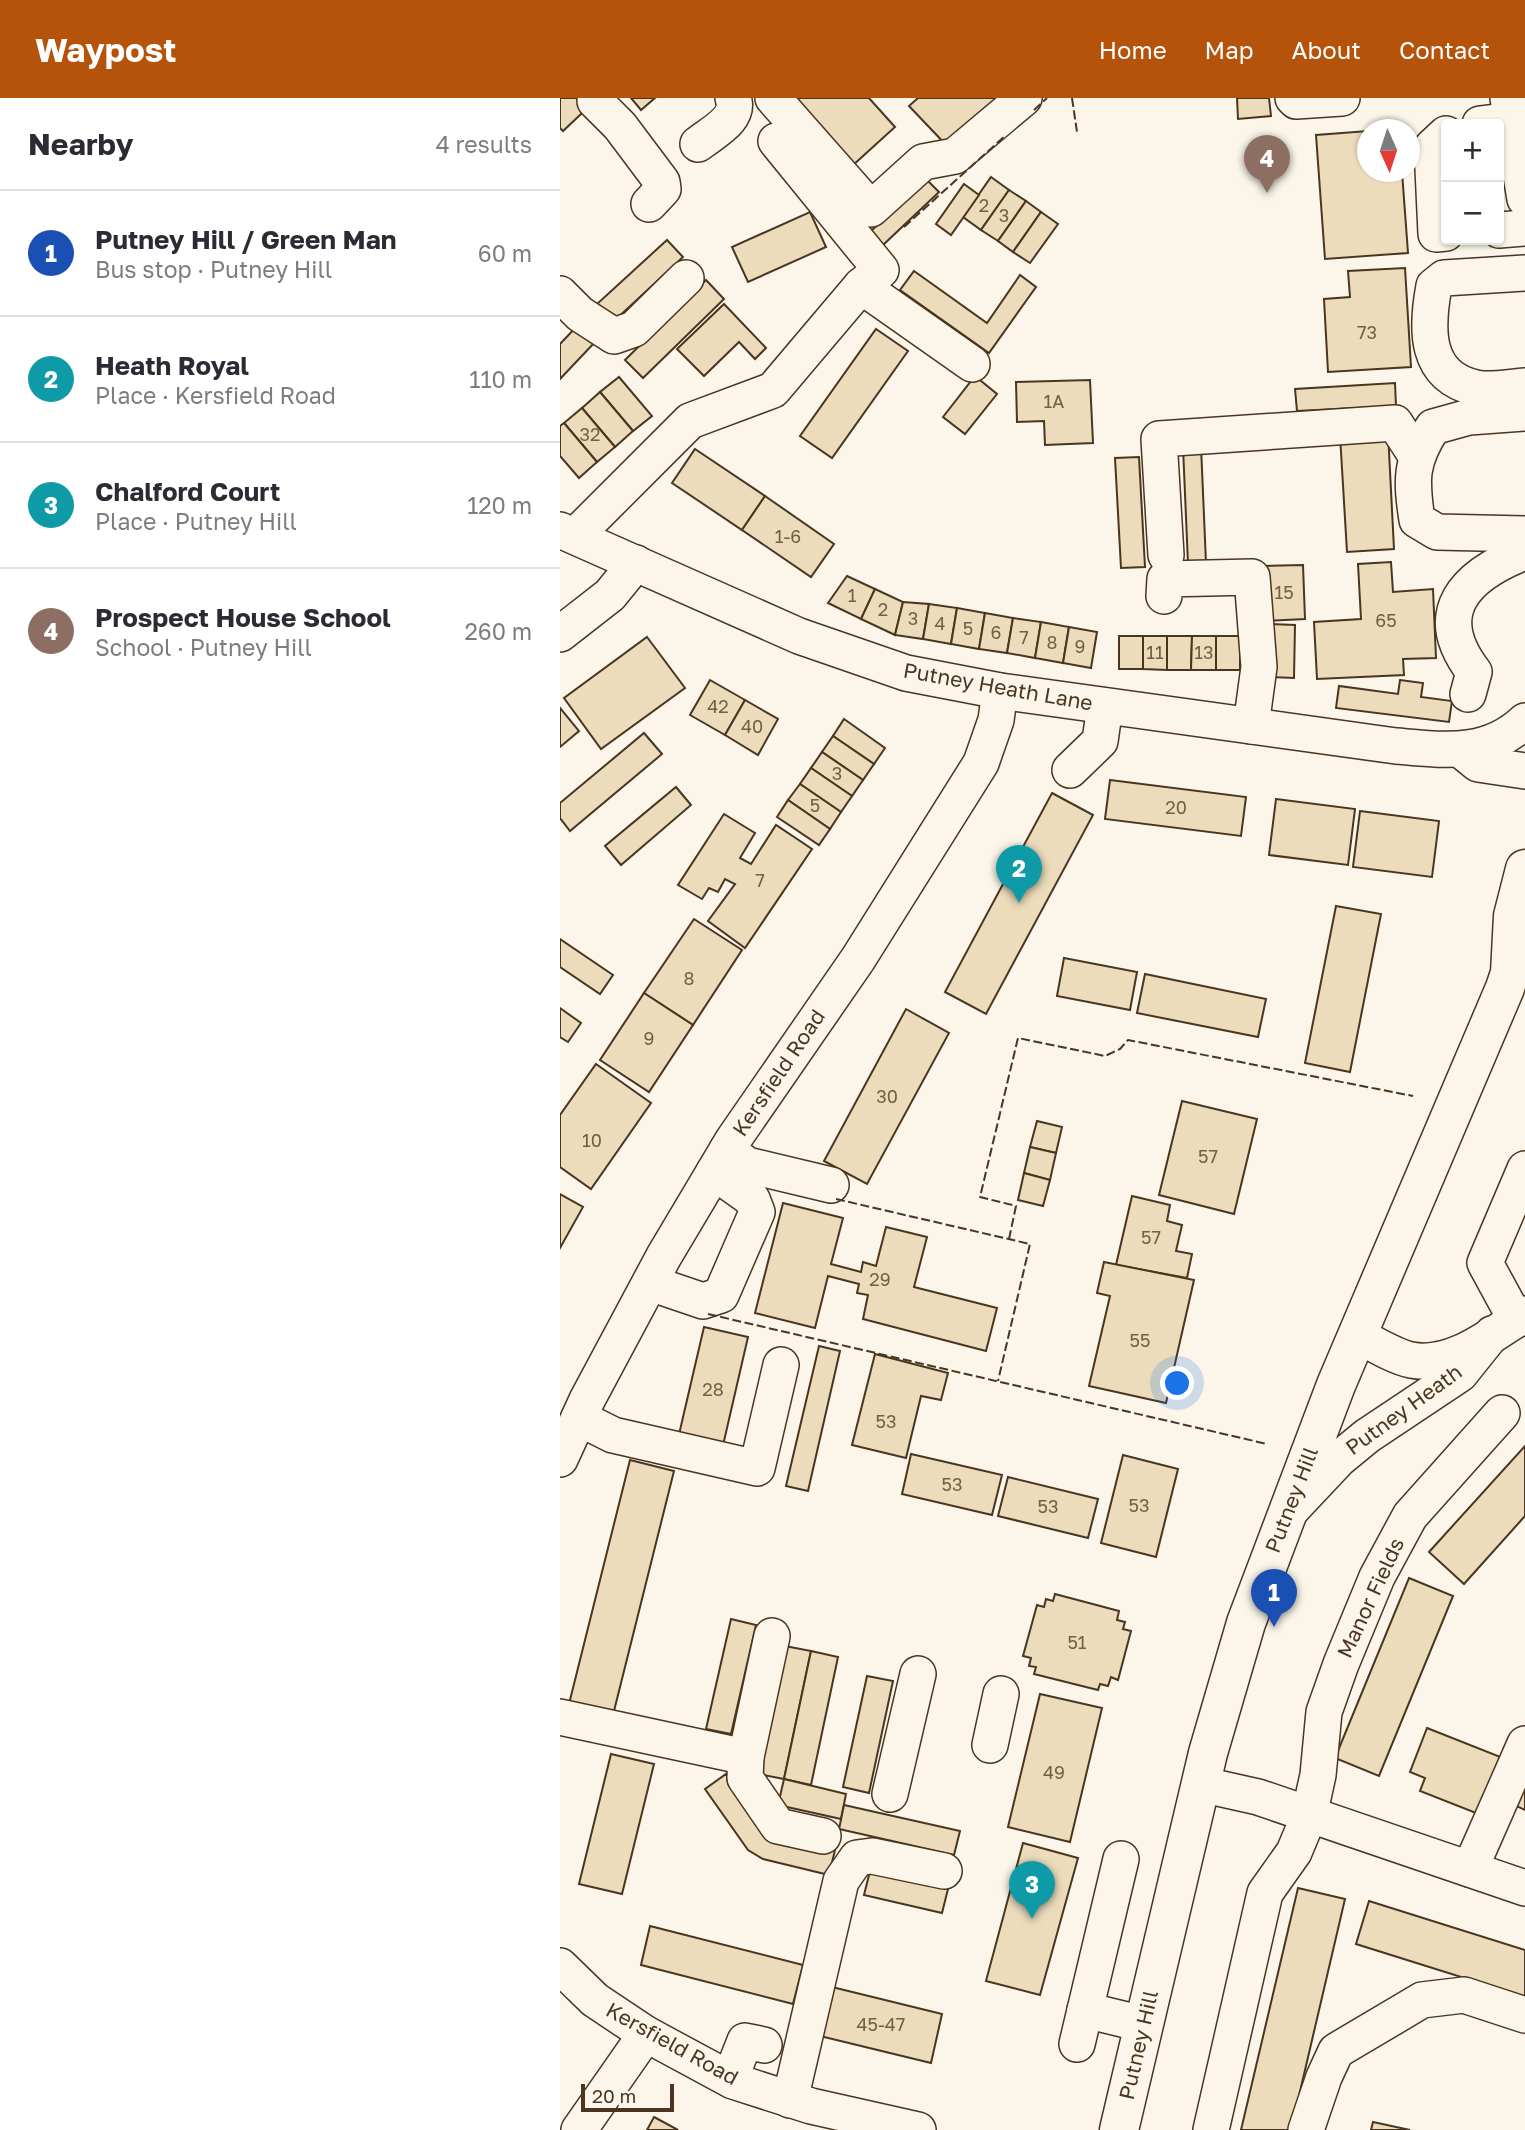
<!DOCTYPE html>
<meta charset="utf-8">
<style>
:root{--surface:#fff;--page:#f7f7f7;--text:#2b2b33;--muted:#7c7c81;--line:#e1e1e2;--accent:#b45309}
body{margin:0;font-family:"Golos Text",sans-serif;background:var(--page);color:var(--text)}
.controls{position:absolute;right:21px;top:21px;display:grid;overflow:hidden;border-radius:7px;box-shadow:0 2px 5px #0004}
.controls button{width:63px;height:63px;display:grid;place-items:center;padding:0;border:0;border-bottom:2px solid var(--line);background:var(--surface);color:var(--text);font:35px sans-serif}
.compass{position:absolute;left:797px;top:21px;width:63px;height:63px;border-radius:50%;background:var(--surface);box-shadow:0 2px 5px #0004;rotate:177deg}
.scale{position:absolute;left:21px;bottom:18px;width:93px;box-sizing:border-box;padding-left:7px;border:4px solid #4a3520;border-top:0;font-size:19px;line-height:24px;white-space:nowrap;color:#4a3520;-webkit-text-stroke:5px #fbf6e9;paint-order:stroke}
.you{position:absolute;left:618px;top:1286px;width:24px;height:24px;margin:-18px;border:5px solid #fff;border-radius:50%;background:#1a73e8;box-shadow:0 0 0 10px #1a73e833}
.badge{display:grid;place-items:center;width:46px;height:46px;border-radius:50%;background:var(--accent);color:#fff;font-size:23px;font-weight:700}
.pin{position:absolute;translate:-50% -58px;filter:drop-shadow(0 2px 4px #0008)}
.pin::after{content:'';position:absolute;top:37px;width:24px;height:21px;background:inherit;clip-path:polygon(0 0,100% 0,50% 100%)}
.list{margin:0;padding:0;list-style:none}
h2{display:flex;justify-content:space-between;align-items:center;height:91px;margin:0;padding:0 28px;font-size:30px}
h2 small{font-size:23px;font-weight:400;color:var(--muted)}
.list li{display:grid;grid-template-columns:46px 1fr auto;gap:21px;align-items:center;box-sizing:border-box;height:126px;padding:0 28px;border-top:2px solid var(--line)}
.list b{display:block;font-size:26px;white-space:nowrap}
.list p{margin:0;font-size:23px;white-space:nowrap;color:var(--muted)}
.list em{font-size:23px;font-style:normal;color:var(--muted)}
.map{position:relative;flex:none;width:965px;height:2032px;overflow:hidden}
header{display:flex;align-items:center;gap:42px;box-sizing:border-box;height:98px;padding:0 35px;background:var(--accent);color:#fff}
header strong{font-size:33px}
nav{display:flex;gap:38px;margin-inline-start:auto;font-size:24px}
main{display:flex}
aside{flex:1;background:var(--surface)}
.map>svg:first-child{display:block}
.building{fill:#ecdcbc;stroke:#4a3520;stroke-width:2}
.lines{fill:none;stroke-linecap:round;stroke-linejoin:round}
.minor-casing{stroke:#4a3520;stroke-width:38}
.major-casing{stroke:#4a3520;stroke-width:41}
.minor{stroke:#fbf6e9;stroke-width:35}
.major{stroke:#fbf6e9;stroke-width:38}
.fence{stroke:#4a3520;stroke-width:2;stroke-dasharray:9 3.5;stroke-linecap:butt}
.labels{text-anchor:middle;stroke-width:5;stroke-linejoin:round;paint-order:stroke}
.number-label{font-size:18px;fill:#725f47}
.street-label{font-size:21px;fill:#4a3520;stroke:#fbf6e9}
</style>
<header>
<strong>Waypost</strong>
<nav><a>Home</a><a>Map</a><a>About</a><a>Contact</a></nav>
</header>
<main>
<aside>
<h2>Nearby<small>4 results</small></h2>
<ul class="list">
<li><span class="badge" style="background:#1a4fb4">1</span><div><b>Putney Hill / Green Man</b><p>Bus stop · Putney Hill</p></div><em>60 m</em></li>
<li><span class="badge" style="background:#0f9aa8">2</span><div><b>Heath Royal</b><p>Place · Kersfield Road</p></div><em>110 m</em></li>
<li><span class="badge" style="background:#0f9aa8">3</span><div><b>Chalford Court</b><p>Place · Putney Hill</p></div><em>120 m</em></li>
<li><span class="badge" style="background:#8d6e63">4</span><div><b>Prospect House School</b><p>School · Putney Hill</p></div><em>260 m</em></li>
</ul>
</aside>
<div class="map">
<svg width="965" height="2032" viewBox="0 0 965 2032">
<rect width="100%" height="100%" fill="#fbf6e9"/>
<!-- building -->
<g class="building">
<polygon points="0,0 38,0 3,33 0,30"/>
<polygon points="71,0 95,0 81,12"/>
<polygon points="230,0 309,0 335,29 292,68"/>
<polygon points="358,0 444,0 389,50 349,8"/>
<polygon points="677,0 709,0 711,18 678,21"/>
<polygon points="808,33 808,74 842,74 848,155 765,161 756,37"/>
<polygon points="431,79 449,92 421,132 403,119"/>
<polygon points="366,81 379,94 323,147 310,134"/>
<polygon points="404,86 419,97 391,137 376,126"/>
<polygon points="449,92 466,103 438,143 421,132"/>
<polygon points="466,103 481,114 453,154 438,143"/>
<polygon points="250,114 266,149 188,184 172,149"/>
<polygon points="481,114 498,126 470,165 453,154"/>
<polygon points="107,142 123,159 53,224 37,206"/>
<polygon points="845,170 851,269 768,274 764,201 790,199 788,173"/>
<polygon points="354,173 427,225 460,177 476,189 429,255 340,192"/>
<polygon points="146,182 164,201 83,280 65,262"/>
<polygon points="164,206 206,250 195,261 179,244 144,278 117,251"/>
<polygon points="18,227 36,243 0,281 0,246"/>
<polygon points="316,231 348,253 272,360 240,338"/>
<polygon points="415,278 437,296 405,336 383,319"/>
<polygon points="59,279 92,318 73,333 40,294"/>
<polygon points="530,282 533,345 485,347 484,323 457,324 456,284"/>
<polygon points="835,285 836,308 737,313 735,291"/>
<polygon points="40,294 73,333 55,349 22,310"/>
<polygon points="22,310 55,349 37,364 4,325"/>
<polygon points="4,325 37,364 19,380 0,358 0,328"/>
<polygon points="828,334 834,451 787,454 780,337"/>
<polygon points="641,348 646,465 628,466 623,349"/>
<polygon points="135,351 205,398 182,432 112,385"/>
<polygon points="579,359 585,469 561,470 555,360"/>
<polygon points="205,398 274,446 251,479 182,432"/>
<polygon points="831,464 833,494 873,491 876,560 843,561 844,577 757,581 754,524 801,521 798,466"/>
<polygon points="743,467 745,521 706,523 704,468"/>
<polygon points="287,478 315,491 301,521 268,505"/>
<polygon points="315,491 343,504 335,537 301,521"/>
<polygon points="343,504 369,506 363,541 335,537"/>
<polygon points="369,506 397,510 391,546 363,541"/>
<polygon points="397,510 425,515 419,551 391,546"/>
<polygon points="425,515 453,520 447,555 419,551"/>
<polygon points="453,520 481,524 475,560 447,555"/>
<polygon points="481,524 509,529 503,565 475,560"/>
<polygon points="709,526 735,527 734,580 708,579"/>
<polygon points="509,529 537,534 531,570 503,565"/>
<rect x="559" y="538" width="24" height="33"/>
<polygon points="583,538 607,538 607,572 583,571"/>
<polygon points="607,538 632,538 631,572 607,572"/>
<polygon points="632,538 656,538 656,572 631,572"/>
<rect x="656" y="538" width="24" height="34"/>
<polygon points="87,539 125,590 41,651 4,600"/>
<polygon points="150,582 185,602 165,637 130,617"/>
<polygon points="840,582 863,585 861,599 892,603 889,624 776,610 779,588 838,596"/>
<polygon points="185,602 218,621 198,657 165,637"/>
<polygon points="0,610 19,633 0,649"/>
<polygon points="284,621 325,650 314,666 273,638"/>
<polygon points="84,635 102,656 10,733 0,720 0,705"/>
<polygon points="273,638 314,666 303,682 262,654"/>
<polygon points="262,654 303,682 292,698 251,670"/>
<polygon points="251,670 292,698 281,714 240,686"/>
<polygon points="550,682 686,699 681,738 545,721"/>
<polygon points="240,686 281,714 270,731 228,702"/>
<polygon points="116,689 131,707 61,767 45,748"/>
<polygon points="492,695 533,717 426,916 385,894"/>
<polygon points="716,701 795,711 788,767 709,757"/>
<polygon points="228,702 270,731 259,747 217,719"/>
<polygon points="800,713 879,723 872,779 793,769"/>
<polygon points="164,716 195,735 180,760 191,766 216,727 252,751 185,850 148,823 175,786 165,781 158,794 149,790 142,801 118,787"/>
<polygon points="776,808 821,816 790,974 745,965"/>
<polygon points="134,821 182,852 133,927 84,895"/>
<polygon points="0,841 53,877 40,896 0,869"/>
<polygon points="504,860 577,874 570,912 497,898"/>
<polygon points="585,876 706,901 698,939 577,915"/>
<polygon points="84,895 133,927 89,994 40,962"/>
<polygon points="0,910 21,925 8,944 0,939"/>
<polygon points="346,911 389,935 307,1086 264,1063"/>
<polygon points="36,966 91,1005 31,1091 0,1069 0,1017"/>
<polygon points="622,1003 697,1021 674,1116 599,1097"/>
<polygon points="477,1023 502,1029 496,1055 470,1049"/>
<polygon points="470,1049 496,1055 490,1082 464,1075"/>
<polygon points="464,1075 490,1082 483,1108 458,1102"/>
<polygon points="0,1096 23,1109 0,1150"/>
<polygon points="572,1098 610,1107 607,1123 622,1127 616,1153 632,1156 627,1180 556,1167"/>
<polygon points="223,1105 283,1120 271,1166 301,1174 303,1164 316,1168 326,1129 367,1139 354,1189 437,1210 426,1253 303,1221 308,1197 297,1195 299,1186 268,1178 255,1230 195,1215"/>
<polygon points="544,1164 634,1182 606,1305 529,1288 550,1198 537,1195"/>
<polygon points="144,1229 188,1239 161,1356 117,1345"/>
<polygon points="259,1248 280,1253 248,1393 226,1388"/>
<polygon points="315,1256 388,1275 381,1302 361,1298 346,1360 292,1347"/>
<polygon points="965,1348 965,1418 904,1486 869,1454"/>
<polygon points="351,1356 442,1377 432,1417 342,1396"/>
<polygon points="563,1357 618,1371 596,1459 541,1445"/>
<polygon points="70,1362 114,1373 53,1617 9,1606"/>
<polygon points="448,1379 538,1401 528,1440 438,1418"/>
<polygon points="849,1480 893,1498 819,1678 775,1660"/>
<polygon points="495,1496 559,1513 557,1522 565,1524 563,1531 571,1533 558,1582 551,1579 548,1588 540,1586 538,1592 474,1576 476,1569 469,1568 471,1560 463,1558 477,1507 484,1509 486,1501 493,1503"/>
<polygon points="171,1521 196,1527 171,1636 146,1631"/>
<polygon points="225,1548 251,1553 224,1681 198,1676"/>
<polygon points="251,1553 278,1559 251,1687 224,1681"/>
<polygon points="307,1578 333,1583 309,1695 283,1689"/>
<polygon points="480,1596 542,1610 510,1744 448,1729"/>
<polygon points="867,1630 943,1660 921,1717 860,1693 865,1680 850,1674"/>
<polygon points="51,1656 94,1666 62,1796 19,1786"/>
<polygon points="965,1669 965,1712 948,1704"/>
<polygon points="166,1676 210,1737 275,1752 269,1777 203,1761 188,1752 145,1691"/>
<polygon points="224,1681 286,1696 281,1721 218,1707"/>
<polygon points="284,1707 400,1733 394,1757 279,1731"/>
<polygon points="463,1745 518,1760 480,1897 426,1883"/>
<polygon points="310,1773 388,1791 382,1815 304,1797"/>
<polygon points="738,1790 785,1801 731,2032 681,2032"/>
<polygon points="809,1803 965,1852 965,1899 796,1846"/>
<polygon points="90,1828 243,1867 233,1906 81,1867"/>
<polygon points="272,1889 382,1916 371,1965 260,1938"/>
<polygon points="94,2019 118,2032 87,2032"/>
<polygon points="813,2024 850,2032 811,2032"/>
</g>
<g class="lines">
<!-- minor casing -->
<g class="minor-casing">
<g id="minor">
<polyline points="213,0 311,111 363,64 395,58 464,0"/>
<polyline points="733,0 736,3 782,0"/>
<polyline points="948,0 965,101"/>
<polyline points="35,3 60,28 102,84 103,91 89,106"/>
<polyline points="920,26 952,22"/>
<polyline points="886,36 872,49 876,136 886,135"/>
<path d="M138 46C153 34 181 21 173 0"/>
<polyline points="939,132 965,130"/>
<path d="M965 175 884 180 874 188C866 231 864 278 916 290 930 293 950 289 965 288"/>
<polyline points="301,188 412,266"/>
<polyline points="0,196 20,216 54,238 74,231 126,180"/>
<path d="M965 315 909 319 873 329C850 364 851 382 857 422L877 434 965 436"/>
<path d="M0 432 239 538 346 575 440 593 836 648C883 652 927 659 965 623"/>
<polyline points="15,438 130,323 213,292 301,188 321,172 216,43"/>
<polyline points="606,457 599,341 835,325 855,356"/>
<polyline points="604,498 605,481 692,479 699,569 691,628"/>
<polyline points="0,536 50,497 76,465"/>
<path d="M908 596 914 574C868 514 906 477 965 454"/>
<polyline points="902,653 918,666 965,673"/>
<polyline points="510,672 540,643 545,608"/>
<polyline points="167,1052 187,1067 271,1087"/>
<polyline points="90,1185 143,1203 161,1197 197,1114 192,1101 154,1074"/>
<polyline points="956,1222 925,1165 965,1071"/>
<path d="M797 1237C813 1245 833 1258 851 1262 893 1270 932 1236 965 1216"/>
<polyline points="19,1320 53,1337 197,1370 221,1267"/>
<polyline points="0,1361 27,1302 104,1158 173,1042 298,861 421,665 436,622 440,593"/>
<polyline points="731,1412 779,1361 807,1338 900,1276 932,1236"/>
<polyline points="212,1538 186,1659 185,1680 218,1728 263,1738"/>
<polyline points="0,1619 186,1659"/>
<polyline points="430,1647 441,1596"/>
<polyline points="640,1686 698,1699 965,1790"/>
<polyline points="330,1696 358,1576"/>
<polyline points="910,1771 965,1646"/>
<polyline points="0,1868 35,1902 86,1936 173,1983 251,2008 358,2032"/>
<polyline points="525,1912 583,1926"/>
<polyline points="517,1946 561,1761"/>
<polyline points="170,1981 185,1943 204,1947"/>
<polyline points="230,2002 281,1783 297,1760 312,1758 384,1773"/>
<polyline points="19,2032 86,1936"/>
<polyline points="651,2032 705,1795 734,1754 749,1718 758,1677 764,1614 781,1566 817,1479 850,1418 942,1315"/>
<polyline points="746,2032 764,1979 776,1953 862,1902 904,1897 965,1917"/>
</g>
</g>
<!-- major casing -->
<g class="major-casing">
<polyline id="major" points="559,2032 648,1655 686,1525 776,1287 945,890 950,875 953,818 965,771"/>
</g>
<!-- minor -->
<use href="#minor" class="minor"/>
<!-- major -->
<use href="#major" class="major"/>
<!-- fence -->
<g class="fence">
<polyline points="512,0 517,34"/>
<polyline points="474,12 487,0"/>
<polyline points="344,129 446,37"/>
<polyline points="276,1101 470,1146 438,1283"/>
<polyline points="449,1141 456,1108 420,1099 458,940 545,958 560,951 568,942 853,998"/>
<polyline points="148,1216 707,1346"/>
</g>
</g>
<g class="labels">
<!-- number labels -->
<g class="number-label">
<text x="424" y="114">2</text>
<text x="444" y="124">3</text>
<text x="807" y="241">73</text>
<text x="494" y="310">1A</text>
<text x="30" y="343">32</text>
<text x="228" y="445">1-6</text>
<text x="724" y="501">15</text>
<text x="292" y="504">1</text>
<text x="323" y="518">2</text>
<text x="353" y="527">3</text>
<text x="826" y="529">65</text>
<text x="380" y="532">4</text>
<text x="408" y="537">5</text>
<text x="436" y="541">6</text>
<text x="464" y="546">7</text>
<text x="492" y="551">8</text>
<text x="520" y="555">9</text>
<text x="595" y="561">11</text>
<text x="644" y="561">13</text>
<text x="158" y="615">42</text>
<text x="192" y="635">40</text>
<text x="277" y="682">3</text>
<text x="255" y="714">5</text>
<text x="616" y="716">20</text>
<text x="200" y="789">7</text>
<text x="129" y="887">8</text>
<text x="89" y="947">9</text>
<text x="327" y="1005">30</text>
<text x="32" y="1049">10</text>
<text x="648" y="1065">57</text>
<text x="591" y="1146">57</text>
<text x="320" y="1188">29</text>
<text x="580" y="1249">55</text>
<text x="153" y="1298">28</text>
<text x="326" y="1330">53</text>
<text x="392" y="1393">53</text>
<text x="579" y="1414">53</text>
<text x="488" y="1415">53</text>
<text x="517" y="1551">51</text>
<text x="494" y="1681">49</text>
<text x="321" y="1933">45-47</text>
</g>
<!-- street labels -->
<g class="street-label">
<text transform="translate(438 589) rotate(10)" y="7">Putney Heath Lane</text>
<text transform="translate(219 975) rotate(-56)" y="7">Kersfield Road</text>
<text transform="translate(844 1312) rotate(-36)" y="7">Putney Heath</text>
<text transform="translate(732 1402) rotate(-69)" y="7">Putney Hill</text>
<text transform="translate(811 1500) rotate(-65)" y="7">Manor Fields</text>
<text transform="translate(112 1946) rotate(29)" y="7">Kersfield Road</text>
<text transform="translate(579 1947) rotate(-77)" y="7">Putney Hill</text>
</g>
</g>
</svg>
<div class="controls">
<button>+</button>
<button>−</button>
</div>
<svg class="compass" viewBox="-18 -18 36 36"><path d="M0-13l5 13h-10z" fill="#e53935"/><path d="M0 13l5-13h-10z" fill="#7c7c81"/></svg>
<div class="scale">20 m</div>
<div class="you"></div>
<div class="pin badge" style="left:714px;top:1529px;background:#1a4fb4">1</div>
<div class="pin badge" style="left:459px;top:805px;background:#0f9aa8">2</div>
<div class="pin badge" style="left:472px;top:1821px;background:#0f9aa8">3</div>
<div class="pin badge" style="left:707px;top:95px;background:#8d6e63">4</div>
</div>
</main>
